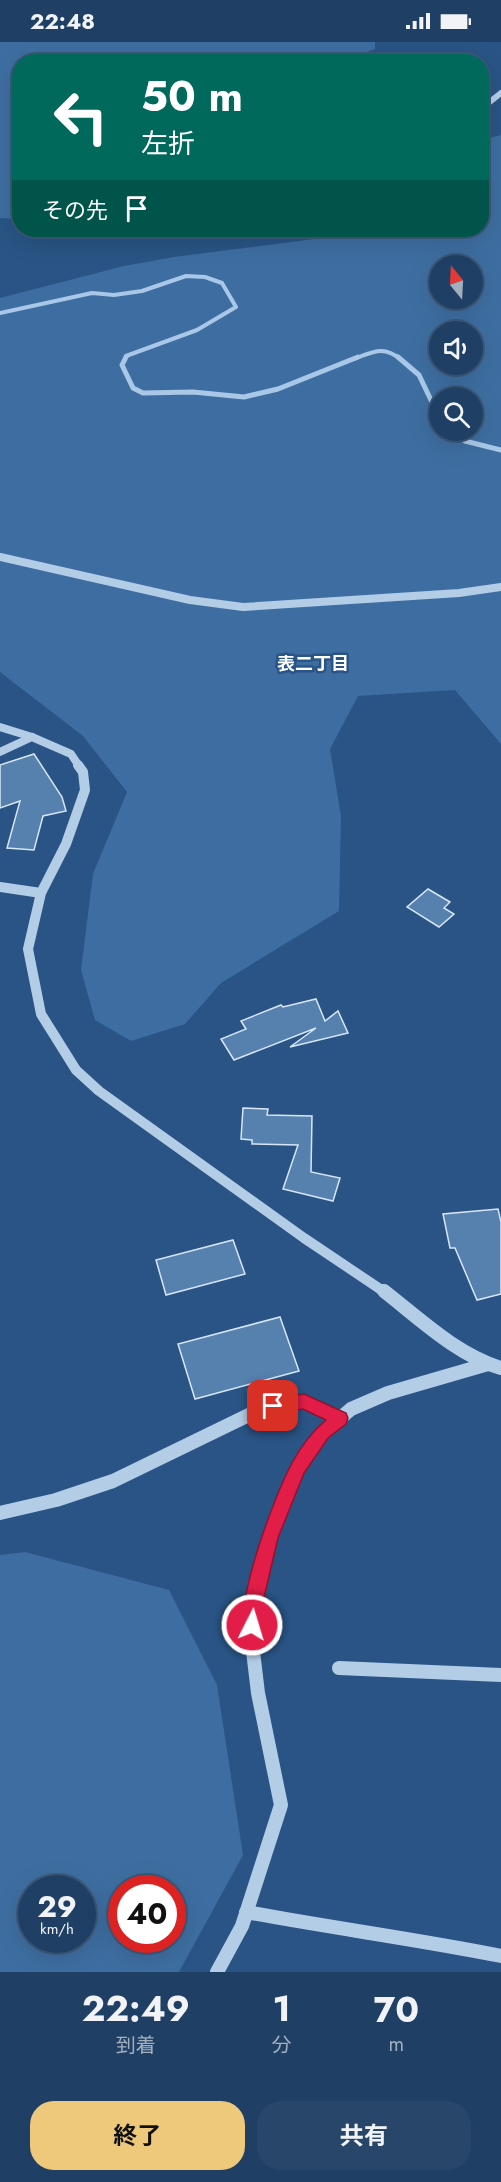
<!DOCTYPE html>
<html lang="ja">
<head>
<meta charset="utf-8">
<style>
  :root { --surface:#1f3f64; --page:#27466a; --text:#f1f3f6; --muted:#a1afbf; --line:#3c5878; --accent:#eec97b }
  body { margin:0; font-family:Jost,"Noto Sans JP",sans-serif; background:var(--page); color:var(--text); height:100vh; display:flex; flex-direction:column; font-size:22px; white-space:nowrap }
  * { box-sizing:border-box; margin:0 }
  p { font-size:20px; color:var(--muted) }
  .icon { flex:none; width:33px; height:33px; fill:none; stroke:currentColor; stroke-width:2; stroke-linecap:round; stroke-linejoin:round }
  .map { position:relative; height:1930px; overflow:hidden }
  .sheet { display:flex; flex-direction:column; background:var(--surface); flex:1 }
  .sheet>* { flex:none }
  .hud { position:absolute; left:12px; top:12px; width:477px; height:183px; border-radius:24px; box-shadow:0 6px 24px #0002,0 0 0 2px var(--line); background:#00695c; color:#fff; overflow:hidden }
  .needle { width:39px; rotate:342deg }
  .fabs { position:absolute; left:429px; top:213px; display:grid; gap:12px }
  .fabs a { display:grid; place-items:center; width:54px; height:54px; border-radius:50%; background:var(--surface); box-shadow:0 6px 24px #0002,0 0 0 2px var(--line); font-size:30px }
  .speed { position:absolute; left:18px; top:1833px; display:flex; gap:12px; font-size:30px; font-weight:700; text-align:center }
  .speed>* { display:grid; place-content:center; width:78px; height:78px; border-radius:50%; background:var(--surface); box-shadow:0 6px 24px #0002,0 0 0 2px var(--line); line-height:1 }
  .speed small { font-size:15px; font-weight:400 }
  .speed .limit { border:9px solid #d22; background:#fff; color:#111 }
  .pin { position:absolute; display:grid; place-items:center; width:51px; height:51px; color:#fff; margin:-26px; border-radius:12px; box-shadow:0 3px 9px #0006 }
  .me { position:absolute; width:66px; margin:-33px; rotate:5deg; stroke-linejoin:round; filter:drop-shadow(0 0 4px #0008) }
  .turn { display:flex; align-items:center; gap:21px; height:126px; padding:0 30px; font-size:27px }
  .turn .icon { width:78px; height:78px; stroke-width:2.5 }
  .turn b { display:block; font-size:42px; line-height:51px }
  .then { display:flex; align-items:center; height:57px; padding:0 30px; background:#0003; gap:12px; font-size:22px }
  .eta { display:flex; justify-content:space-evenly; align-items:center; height:102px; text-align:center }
  .eta b { font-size:36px; font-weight:700; line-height:42px }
  .cta { display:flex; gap:12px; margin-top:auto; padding:12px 30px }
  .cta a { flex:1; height:69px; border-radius:24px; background:var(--accent); color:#111; font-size:24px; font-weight:700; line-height:69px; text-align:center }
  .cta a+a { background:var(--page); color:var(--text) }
  .status { display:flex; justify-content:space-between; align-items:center; height:42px; padding:0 30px; background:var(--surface); direction:ltr }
  .status svg { height:16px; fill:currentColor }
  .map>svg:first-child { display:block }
  .green { fill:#3e6ea1; fill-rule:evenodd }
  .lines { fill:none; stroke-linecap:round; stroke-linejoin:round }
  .stream-far1 { stroke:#a9c8e7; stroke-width:4 }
  .stream { stroke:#a9c8e7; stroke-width:5 }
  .building { fill:#5680ae; stroke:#d7e6f6; stroke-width:1.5 }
  .minor-far3 { stroke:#b4cde7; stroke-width:6 }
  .minor-far2 { stroke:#b4cde7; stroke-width:8 }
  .minor-far1 { stroke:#b4cde7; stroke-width:10 }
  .minor { stroke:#b4cde7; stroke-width:14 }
  .route { fill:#e11d48; stroke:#92132f; stroke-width:1.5 }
  .labels { text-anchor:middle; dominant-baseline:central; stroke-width:5; stroke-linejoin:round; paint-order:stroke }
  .neighbourhood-label { font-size:18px; font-weight:bold; fill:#fff; stroke:#295485 }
</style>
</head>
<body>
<div class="status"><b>22:48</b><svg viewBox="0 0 49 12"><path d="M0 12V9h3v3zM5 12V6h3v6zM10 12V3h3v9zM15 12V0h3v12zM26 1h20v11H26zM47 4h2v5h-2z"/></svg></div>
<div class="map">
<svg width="501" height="1930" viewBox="0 0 501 1930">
  <rect width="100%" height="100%" fill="#295485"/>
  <path class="green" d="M0 0H375V7L342 20H20L19 177 0 176Z
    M501 93V702L455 648 358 654 330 707 341 774 339 869 221 941 185 982 131 999 95 978 81 928 93 832 127 750 83 694 0 630V256L124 224 174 215 322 196 364 188H482V98ZM440 224H472V256H440ZM440 290H472V322H440ZM440 356H472V388H440Z
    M25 1510 169 1548 217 1643 243 1813 179 1930H0V1513ZM32 1846H82V1898H32ZM122 1846H172V1898H122Z"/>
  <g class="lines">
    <path class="stream-far1" d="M0 271 92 251 114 253 142 249 186 234 205 235 222 241 236 265 197 288 126 314 125 317
      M354 317C372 310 384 303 400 317"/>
    <path class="stream" d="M126 315 122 323 133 346 143 351 193 350 244 355 278 347 358 315
      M398 315 419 333 440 377
      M449 388 465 399 501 408"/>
  </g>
  <path class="building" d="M34 712 62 755 66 769 43 774 34 808 7 806 20 759 0 766V723Z
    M428 847 450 860 444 866 454 872 439 885 407 865Z
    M316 957 325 979 338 969 348 991 290 1005 316 986 234 1018 221 997 246 987 241 979 281 963 283 965Z
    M243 1066 268 1067 267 1073 312 1074 311 1130 340 1136 333 1159 283 1147 298 1103 252 1102V1098L241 1097Z
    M498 1167 501 1180V1252L477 1258 455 1206H450L443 1172Z
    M233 1198 245 1232 166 1253 156 1218Z
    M280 1275 299 1329 195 1357 178 1302Z"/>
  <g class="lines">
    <path class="minor-far3" d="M482 66 501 51"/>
    <path class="minor-far2" d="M0 515 190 558 243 565 459 551 501 545
      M0 685 32 695 71 712 79 724
      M0 710 32 695"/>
    <path class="minor-far1" d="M78 723 83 730 85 748 66 802 41 851 28 907 41 972 76 1028 99 1049 304 1196 386 1251
      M0 845 41 851"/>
    <path class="minor" d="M384 1249C420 1277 457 1313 501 1326
      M0 1471 56 1458 113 1439 261 1367 285 1361 304 1360 340 1376
      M339 1626 501 1633
      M246 1870C331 1886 416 1897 501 1914
      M217 1930 242 1884 281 1763 258 1651 252 1601 253 1564 269 1496 298 1426 323 1391 351 1367 388 1351 488 1322"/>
  </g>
  <path class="route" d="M304 1352 346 1371 348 1376 346 1382 328 1396 304 1431 278 1496 262 1564 259 1589 252 1592 246 1589C234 1560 276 1450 292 1421 300 1406 313 1389 326 1378L303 1367 273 1372 267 1369 265 1364 267 1359Z"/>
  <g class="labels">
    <g class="neighbourhood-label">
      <text x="313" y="622">表二丁目</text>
    </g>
  </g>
</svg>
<div class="fabs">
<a><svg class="needle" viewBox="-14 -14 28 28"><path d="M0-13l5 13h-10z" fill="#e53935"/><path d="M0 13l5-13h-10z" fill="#a1afbf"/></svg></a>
<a><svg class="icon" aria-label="sound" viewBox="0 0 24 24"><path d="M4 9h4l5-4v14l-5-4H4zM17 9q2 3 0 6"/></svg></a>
<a><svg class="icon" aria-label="search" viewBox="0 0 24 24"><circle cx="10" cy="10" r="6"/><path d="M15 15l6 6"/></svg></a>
</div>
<div class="speed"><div>29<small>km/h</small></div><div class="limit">40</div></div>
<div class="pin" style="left:273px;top:1364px;background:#d93025"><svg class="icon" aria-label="arrive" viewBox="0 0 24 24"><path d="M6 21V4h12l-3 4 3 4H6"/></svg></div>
<svg class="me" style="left:252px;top:1583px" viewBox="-20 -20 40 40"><circle r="17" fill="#e11d48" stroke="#fff" stroke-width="3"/><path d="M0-11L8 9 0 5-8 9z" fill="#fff"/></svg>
<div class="hud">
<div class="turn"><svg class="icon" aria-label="left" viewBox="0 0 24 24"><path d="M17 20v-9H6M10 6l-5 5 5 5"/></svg><div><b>50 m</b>左折</div></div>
<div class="then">その先<svg class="icon" aria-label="arrive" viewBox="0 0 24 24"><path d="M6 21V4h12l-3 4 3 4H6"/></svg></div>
</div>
</div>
<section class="sheet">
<div class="eta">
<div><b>22:49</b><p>到着</p></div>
<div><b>1</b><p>分</p></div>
<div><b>70</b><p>m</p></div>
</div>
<div class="cta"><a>終了</a><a>共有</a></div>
</section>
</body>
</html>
